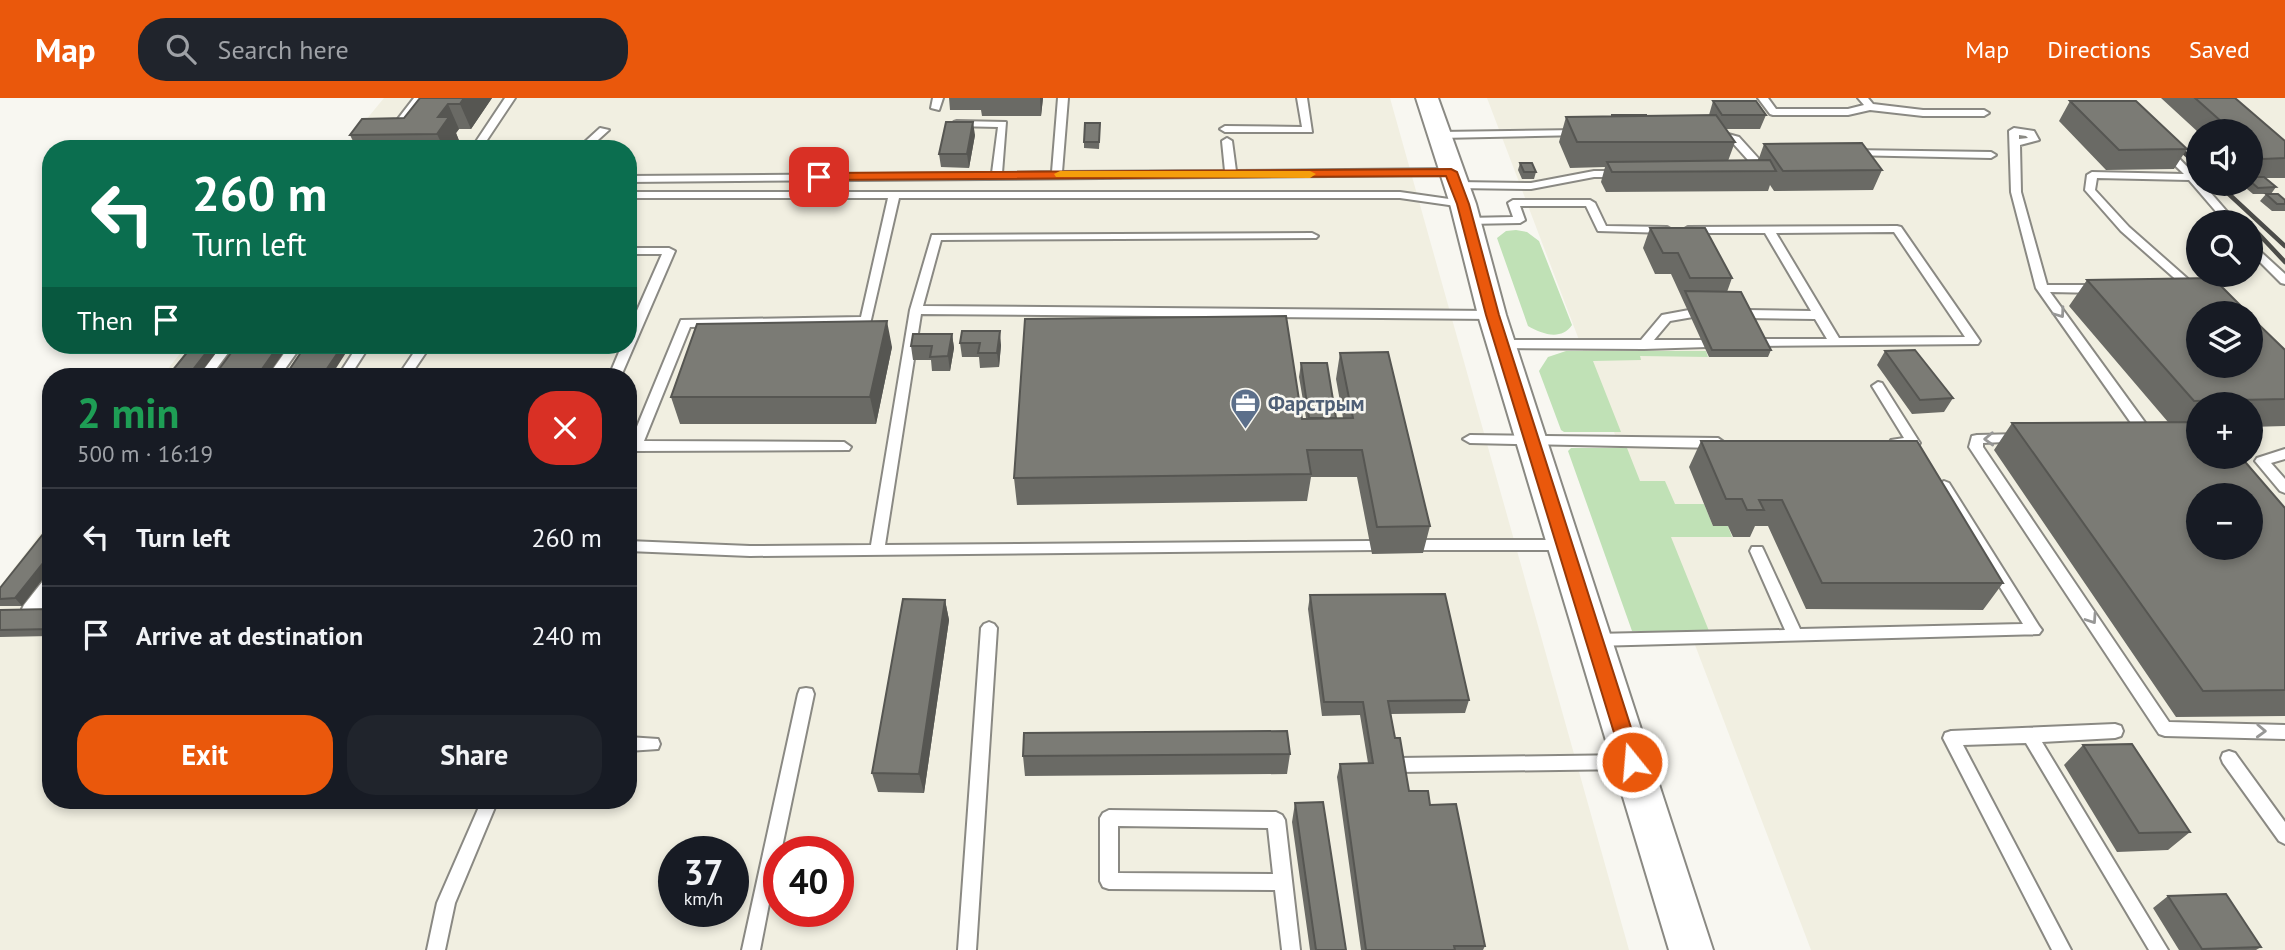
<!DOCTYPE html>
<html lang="en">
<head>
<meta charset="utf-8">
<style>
  :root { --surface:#171b24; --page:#20242c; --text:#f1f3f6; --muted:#9ea1a6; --line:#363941; --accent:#ea580c }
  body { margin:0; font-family:"PT Sans",sans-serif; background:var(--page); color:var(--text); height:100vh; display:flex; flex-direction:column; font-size:26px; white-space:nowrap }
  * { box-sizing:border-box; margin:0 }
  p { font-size:23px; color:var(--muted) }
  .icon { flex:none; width:38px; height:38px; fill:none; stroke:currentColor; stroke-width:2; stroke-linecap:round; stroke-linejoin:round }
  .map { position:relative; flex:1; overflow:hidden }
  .panel { position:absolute; left:42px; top:270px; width:595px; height:441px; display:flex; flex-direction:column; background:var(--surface); border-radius:28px; box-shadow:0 4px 10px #0003 }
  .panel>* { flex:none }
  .banner { position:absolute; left:42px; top:42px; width:595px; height:214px; border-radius:28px; box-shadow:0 4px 10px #0003; background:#0b6e4f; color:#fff; overflow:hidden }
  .fabs { position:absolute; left:2186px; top:21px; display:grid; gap:14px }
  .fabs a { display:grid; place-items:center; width:77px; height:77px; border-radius:50%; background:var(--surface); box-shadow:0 4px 10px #0003; font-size:35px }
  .speed { position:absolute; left:658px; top:738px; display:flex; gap:14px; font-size:35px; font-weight:700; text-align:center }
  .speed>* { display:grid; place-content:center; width:91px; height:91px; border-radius:50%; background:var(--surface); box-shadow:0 4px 10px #0003; line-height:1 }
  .speed small { font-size:18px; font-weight:400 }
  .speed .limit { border:10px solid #d22; background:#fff; color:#111 }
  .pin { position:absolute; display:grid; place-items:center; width:60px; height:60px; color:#fff; margin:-30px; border-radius:14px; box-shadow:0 4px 10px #0006 }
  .me { position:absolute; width:77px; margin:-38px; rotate:343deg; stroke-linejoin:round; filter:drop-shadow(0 0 5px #0008) }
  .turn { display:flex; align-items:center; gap:24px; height:147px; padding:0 35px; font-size:32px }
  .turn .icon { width:91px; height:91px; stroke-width:2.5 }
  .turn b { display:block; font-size:49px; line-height:60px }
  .then { display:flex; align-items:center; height:66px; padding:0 35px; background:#0003; gap:14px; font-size:26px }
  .round { display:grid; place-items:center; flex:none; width:74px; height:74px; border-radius:28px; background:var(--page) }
  .head { display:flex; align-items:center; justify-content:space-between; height:119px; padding:0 35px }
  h1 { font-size:42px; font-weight:800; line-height:52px; color:#1e9e55 }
  .cta { display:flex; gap:14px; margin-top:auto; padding:14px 35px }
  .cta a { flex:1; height:80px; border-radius:28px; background:var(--accent); color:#fff; font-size:28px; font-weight:800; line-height:80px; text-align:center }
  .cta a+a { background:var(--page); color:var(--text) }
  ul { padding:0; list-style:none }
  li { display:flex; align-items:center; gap:21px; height:98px; padding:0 35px; border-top:2px solid var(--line) }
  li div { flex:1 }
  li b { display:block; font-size:26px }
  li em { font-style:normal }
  header { display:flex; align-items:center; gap:42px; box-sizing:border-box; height:98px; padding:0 35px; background:var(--accent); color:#fff }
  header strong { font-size:33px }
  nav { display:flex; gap:38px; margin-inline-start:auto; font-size:24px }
  .search { width:490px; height:63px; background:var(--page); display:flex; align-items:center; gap:18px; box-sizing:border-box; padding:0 24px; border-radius:28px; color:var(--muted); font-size:26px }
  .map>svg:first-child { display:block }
  .built { fill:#f1efe1; fill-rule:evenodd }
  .green { fill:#c0e1b6 }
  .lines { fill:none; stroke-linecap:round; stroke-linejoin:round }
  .service-casing { stroke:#8a8983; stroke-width:4 }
  .tertiary-casing { stroke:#8a8983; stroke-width:4 }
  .service { fill:#fff; fill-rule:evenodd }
  .tertiary { fill:#fff; fill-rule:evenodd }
  .rail { stroke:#4c4c49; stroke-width:4.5 }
  .wall { fill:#6a6a65 }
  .shaded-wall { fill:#565652 }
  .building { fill:#7b7b75; stroke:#565652; stroke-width:2; fill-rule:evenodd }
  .oneway { stroke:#979796 }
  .route { fill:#ea580c; stroke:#983908; stroke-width:2 }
  .slow { fill:#f59e0b }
  .labels { text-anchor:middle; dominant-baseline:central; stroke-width:5; stroke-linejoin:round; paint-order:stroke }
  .service-label { font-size:21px; font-weight:bold; fill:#4e5e75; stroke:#f8f7f1; text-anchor:start }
</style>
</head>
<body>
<header>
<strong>Map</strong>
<div class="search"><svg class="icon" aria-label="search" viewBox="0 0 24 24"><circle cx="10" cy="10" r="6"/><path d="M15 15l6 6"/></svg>Search here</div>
<nav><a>Map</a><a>Directions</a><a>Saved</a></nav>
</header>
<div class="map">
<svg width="2285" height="852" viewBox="0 0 2285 852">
  <rect width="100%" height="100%" fill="#f8f7f1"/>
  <path class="built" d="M384 0H1390L1629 852H0V488L51 422V702H628V278H162L187 247H628V51H342ZM674 754H733V814H674ZM779 754H838V814H779Z
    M1487 0H2285V852H1811ZM2198 33H2250V86H2198ZM2198 124H2250V177H2198ZM2198 215H2250V268H2198ZM2198 306H2250V359H2198ZM2198 397H2250V450H2198Z"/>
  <path class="green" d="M1516 132 1527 134 1539 143 1572 227C1561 243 1542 236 1528 228L1497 140 1506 133Z
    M1566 253H1706L1708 259 1640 258 1641 262 1593 263 1621 334H1564L1561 332 1539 273 1548 259Z
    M1571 350H1627L1640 383H1665L1675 406H1704L1713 428H1728L1732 439H1671L1709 533H1632L1568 353Z"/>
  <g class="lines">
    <defs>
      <path id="service" d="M414 0H424L396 37H388L387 35Z
        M505 0H515L481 51H471Z
        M933 0H943L939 12 931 10Z
        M1058 0H1068L1062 74 1225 73 1222 43 1227 40 1232 43 1236 73 1451 71 1456 74 1451 77 628 84V78L992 75 998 29 954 28V24L957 23 1006 24 1002 75 1052 74Z
        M1297 0H1307L1312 34H1225L1220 31 1225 28 1302 29Z
        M1758 0H1768L1776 11H1848L1864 7 1858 0H1868L1873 6 1923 12H1984L1989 15 1984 18H1923L1870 12 1848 17H1773L1770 16Z
        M600 30 609 32 588 51H577Z
        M2014 30 2034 33 2039 42 2020 47 2021 94 2047 187H2099L2105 191 2099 195 2050 194 2149 330 2151 333 2144 339H2134L2132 336 2136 332 2036 190 2011 94 2009 33ZM2019 37 2026 38 2028 40 2019 41Z
        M1578 32 1583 35 1582 37 1440 40 1435 37 1440 34Z
        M1717 33 1739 39 1758 60V64L1743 77H1735V73L1748 62 1731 43 1713 38V34Z
        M2164 48 2168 49 2198 80V86H2203L2236 124H2225L2189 82 2097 80 2095 92 2129 129 2197 189V193H2189L2121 133 2085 92 2087 77 2092 74 2184 76 2160 53V49Z
        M1850 52 1991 54 1996 57 1991 60 1846 57V53Z
        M1594 73H1622L1627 76 1622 79H1594L1531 91 1456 90 1451 87 1456 84 1531 85Z
        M628 94H1400L1463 103 1468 106 1463 109 1400 100H899L870 226 690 229 644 343 844 344 851 349 849 352 636 353 629 348 681 222 861 219 888 100H628Z
        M1513 102H1590L1595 105 1606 128 1667 129 1672 132 1667 135 1598 133 1586 108H1520L1525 122 1520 125 1467 126 1462 123 1467 120 1513 119 1508 105Z
        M1897 128 1901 129 1978 240 1980 243 1978 246 1757 248 1755 245 1761 241H1827L1815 221 1746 220 1740 216 1746 212 1811 213 1765 135H1688L1683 132 1688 129ZM1894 134 1965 239 1839 240 1776 135Z
        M1312 135 1318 138 1316 140 941 142 923 208 1492 213 1498 217 1492 221 921 216 885 447 1370 443 1375 444 1377 448 1375 452 750 458 628 453V443L750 448 871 447 910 212 932 137Z
        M2250 144 2285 176V186L2281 185 2250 154Z
        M628 150H669L675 153 621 278H609L622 247H628V233L662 156H628Z
        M1689 212 1693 213V219L1670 223 1654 242H1703L1709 246 1707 249 1644 251 1502 250 1496 246 1502 242H1641L1662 217Z
        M222 247H234L211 278H199Z
        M290 247H302L280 278H268Z
        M358 247H370L350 278H338Z
        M419 247H431L410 278H398Z
        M1878 284 1882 285 1918 342 1920 345 1918 348H1891L1889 345 1891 342 1904 340 1872 288Z
        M2021 336 2026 337 2028 340 2026 343 1983 345V349L2169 624 2285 627V641L2165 638 2159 636 1969 349 1972 338 1977 337Z
        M1470 337 1718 340 1725 345 1718 350 1470 345 1463 341Z
        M2285 351V361L2271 365 2285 381V395L2280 393 2255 363 2257 360Z
        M1944 383 1949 385 2039 528 2042 532 2039 536 1594 548 1589 546 1586 542 1589 538 1594 536 1785 532 1750 453 1752 449H1762L1764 453 1800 531 2023 526 1937 388Z
        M1421 442H1564L1569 443 1571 447 1569 451 1564 452H1421L1416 451 1414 447 1416 443Z
        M51 478V494L42 505H51V517L24 515 22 511 24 507 46 479Z
        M989 524 994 526 997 530 976 852H958L981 530 984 526Z
        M806 590 812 591 814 596 781 754H779L760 852H742L798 596 800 591Z
        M2115 626 2121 628 2123 633 2121 638 2115 640 2042 644 2168 852H2149L2026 645 1963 647 2071 852H2052L1943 640 1945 635 1951 633Z
        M628 639 658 641 660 646 658 651 628 653Z
        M2229 653 2235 655 2285 724V746L2279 743 2223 665 2221 660 2223 655Z
        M1631 657 1637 659 1639 664 1637 669 1631 671 1398 674 1392 672 1390 667 1392 662 1398 660Z
        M482 702H498L455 805 445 852H427L437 805Z
        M1109 712 1276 714 1282 717 1285 722 1300 852H1282L1275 792 1109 791 1103 789 1100 783V720L1103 715ZM1118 728 1268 730 1273 776 1118 775Z"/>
      <path id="tertiary" d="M1416 0H1438L1476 106 1506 217 1713 852H1669L1478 217 1450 106Z"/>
    </defs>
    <use href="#service" class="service-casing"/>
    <use href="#tertiary" class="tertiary-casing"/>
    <use href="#service" class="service"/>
    <use href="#tertiary" class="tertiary"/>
    <path class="rail" d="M2171 43 2198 67
      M2218 86 2285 148
      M2255 132 2285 164"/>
  </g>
  <path class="wall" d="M420 0H492L471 31H459L456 35 460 45 456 51H357L350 37 404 20Z
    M949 0H1043L1041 18H982L981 12H950Z
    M2161 0H2235L2285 43V80H2266L2276 89 2271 96 2285 102V113H2272L2260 103 2266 96H2253L2241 86H2250V33H2198V34Z
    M1713 3 1766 17 1760 31H1726L1735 44 1728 63H1758L1764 46 1882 72 1873 92 1774 93 1770 87 1768 93 1606 94 1601 84 1605 69 1570 70 1559 44 1566 19 1709 17Z
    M2070 3 2187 51 2174 71 2106 72 2059 23Z
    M1100 32 1099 51 1084 50V44Z
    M975 37 969 70 941 69 939 56Z
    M1520 65 1536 74 1534 81H1522L1518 72Z
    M1650 130 1732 180 1727 194 1771 252 1768 259H1709L1671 176H1655L1643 150Z
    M2087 182 2285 252V328L2250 329V306H2198V359L2285 410V618L2176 619 1994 352 2012 325 2168 324 2069 208Z
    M962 233 1001 247 999 269 980 270 979 259H962L960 245Z
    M952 236 954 250 950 273H932L931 262H913L911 248Z
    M892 249 876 326H680L671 299Z
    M1885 253 1953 300 1944 314 1912 316 1877 267Z
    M1340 255 1430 428 1423 455 1372 456 1357 379H1311L1307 403 1017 407 1014 380 1306 320 1299 279 1301 265 1336 320H1343L1336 281Z
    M1701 343 2003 485 1983 512 1806 511 1768 428H1755L1750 439H1733L1728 428H1713L1689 369Z
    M51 426V470L22 508H0V490Z
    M1310 497 1469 602 1465 615 1391 616 1395 640 1409 693 1430 707 1485 848 1483 852H1361L1337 679 1340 666 1368 665 1360 617 1322 618 1308 511Z
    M945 502 949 522 924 695 878 694 872 675Z
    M51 511V538L0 539V512Z
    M2083 647 2190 734 2168 752 2117 754 2064 667Z
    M1290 656 1287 676 1025 678 1023 658Z
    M1295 705 1346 852H1310L1292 724Z
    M2168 798 2261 849 2256 852H2179L2153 810Z"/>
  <path class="shaded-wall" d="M464 0H492L471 31 460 6Z
    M1040 0H1043L1041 18Z
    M448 6 459 31 456 35 460 45 456 51H444L437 36 438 19Z
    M973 24 975 37 969 70 967 56Z
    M887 223 892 249 876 326 870 299Z
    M1000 233 1001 247 999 269 997 255Z
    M952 236 954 250 950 273 948 258Z
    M212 247H222L198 278H188Z
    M279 247H289L267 278H257Z
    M343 247H351L331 278H322Z
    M51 455V470L22 508 15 500Z
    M945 502 949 522 924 695 919 676Z"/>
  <path class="building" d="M420 0H464L460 6H448L438 19H449L437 36 350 37 362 21 404 20Z
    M2195 0H2235L2285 43V60L2263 61 2250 50V33H2232Z
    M1713 3H1756L1766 17H1722Z
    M2070 3H2136L2187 51 2119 52Z
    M1612 17H1646V18H1612Z
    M1716 17 1735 44H1577L1566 19Z
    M946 24H973L967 56H939Z
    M1085 25H1100L1099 44H1084Z
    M1862 45 1882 72 1783 73 1764 46Z
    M1770 62 1776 73 1612 74 1607 64Z
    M1520 65H1532L1536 74H1524Z
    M2250 79H2264L2276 89 2258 90 2250 83Z
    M2266 96H2278L2285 102V106H2277Z
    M1650 130H1705L1732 180H1690L1678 155H1663Z
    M2213 180 2248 215H2198V268H2250V218L2285 252V301L2194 303 2087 182Z
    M1685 193 1741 194 1771 252H1712Z
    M1286 218 1302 321 1353 320 1340 255 1388 254 1430 428 1377 429 1362 352H1307L1311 376 1014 380 1025 221Z
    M887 223 870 299H671L697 226Z
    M962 233H1000L997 255H978L980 245H960Z
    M913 236H952L948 258 930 259 932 248H911Z
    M193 247H212L188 278H168Z
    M237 247H279L257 278H214Z
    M306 247H343L322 278H285Z
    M1915 252 1953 300 1920 302 1885 253Z
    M1301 265H1327L1336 320H1309Z
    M2198 324V359H2241L2285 410V592L2203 593 2012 325ZM2198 397H2250V450H2198Z
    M1701 343H1917L2003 485H1822L1782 402H1759L1764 412H1747L1742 401H1726Z
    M51 426V455L15 500 0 501V490Z
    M1445 496 1469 602 1388 603 1395 640H1400L1409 693H1428L1430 707 1456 706 1485 848H1454L1455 852H1366L1340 666 1373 665 1363 604H1324L1310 497Z
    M903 501 945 502 919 676 872 675Z
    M51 511V531L0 532V512Z
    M1287 633 1290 656 1023 658 1024 635Z
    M2132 646 2190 734 2139 735 2083 647Z
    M1323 704 1346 852H1316L1295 705Z
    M2226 796 2261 849 2202 851 2168 798Z"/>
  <defs><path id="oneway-chevron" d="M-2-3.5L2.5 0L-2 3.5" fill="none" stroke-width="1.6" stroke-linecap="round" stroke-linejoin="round" transform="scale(1.75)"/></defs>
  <g class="oneway">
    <use href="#oneway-chevron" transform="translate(2060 215) rotate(54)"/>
    <use href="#oneway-chevron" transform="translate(1989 341) rotate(178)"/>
    <use href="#oneway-chevron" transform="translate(2092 521) rotate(56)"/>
    <use href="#oneway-chevron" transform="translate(2261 633) rotate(2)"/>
  </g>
  <path class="route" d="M1451 71 1457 74 1469 106 1499 217 1642 664 1639 670 1632 672 1626 670 1623 664 1486 217 1457 106 1446 78 819 82 813 79 819 75Z"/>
  <path class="slow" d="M1060 73H1310L1316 76 1310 80 1056 79 1054 76Z"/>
  <defs>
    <symbol id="office-pin" viewBox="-11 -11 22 30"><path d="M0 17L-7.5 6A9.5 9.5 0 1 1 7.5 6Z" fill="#5c6f8a" stroke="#f8f7f1"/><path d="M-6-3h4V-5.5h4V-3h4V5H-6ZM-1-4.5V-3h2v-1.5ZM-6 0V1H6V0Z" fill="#fff"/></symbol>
  </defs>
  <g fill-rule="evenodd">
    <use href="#office-pin" x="1228" y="288" width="35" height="47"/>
  </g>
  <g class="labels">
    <g class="service-label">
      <text x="1268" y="305">Фарстрым</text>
    </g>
  </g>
</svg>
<div class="fabs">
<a><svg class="icon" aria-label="sound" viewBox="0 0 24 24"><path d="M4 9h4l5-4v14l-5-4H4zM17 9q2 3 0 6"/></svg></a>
<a><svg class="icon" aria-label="search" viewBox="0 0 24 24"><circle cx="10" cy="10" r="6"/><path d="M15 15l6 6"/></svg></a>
<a><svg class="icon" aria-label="layers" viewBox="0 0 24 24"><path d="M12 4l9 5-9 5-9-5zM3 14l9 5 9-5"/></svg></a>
<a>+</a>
<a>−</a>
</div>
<div class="speed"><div>37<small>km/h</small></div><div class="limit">40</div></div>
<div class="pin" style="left:819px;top:79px;background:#d93025"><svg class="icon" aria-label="arrive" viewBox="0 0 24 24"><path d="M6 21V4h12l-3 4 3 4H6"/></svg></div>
<svg class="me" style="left:1632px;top:664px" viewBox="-20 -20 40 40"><circle r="17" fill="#ea580c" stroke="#fff" stroke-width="3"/><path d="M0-11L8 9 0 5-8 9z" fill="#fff"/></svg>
<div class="banner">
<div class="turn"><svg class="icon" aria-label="left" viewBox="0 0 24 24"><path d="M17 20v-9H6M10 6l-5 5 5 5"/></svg><div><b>260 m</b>Turn left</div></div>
<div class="then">Then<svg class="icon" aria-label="arrive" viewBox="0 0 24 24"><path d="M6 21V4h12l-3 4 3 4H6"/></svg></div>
</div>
<section class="panel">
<div class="head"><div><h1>2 min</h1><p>500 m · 16:19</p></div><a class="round" style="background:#d93025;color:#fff"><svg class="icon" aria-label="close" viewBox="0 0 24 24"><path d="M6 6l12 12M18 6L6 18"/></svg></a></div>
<ul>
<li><svg class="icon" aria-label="left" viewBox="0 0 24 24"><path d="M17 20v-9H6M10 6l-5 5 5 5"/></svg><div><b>Turn left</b></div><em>260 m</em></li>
<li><svg class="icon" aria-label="arrive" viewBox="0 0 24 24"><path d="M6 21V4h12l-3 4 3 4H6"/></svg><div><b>Arrive at destination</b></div><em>240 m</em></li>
</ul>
<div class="cta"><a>Exit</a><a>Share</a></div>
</section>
</div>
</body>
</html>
